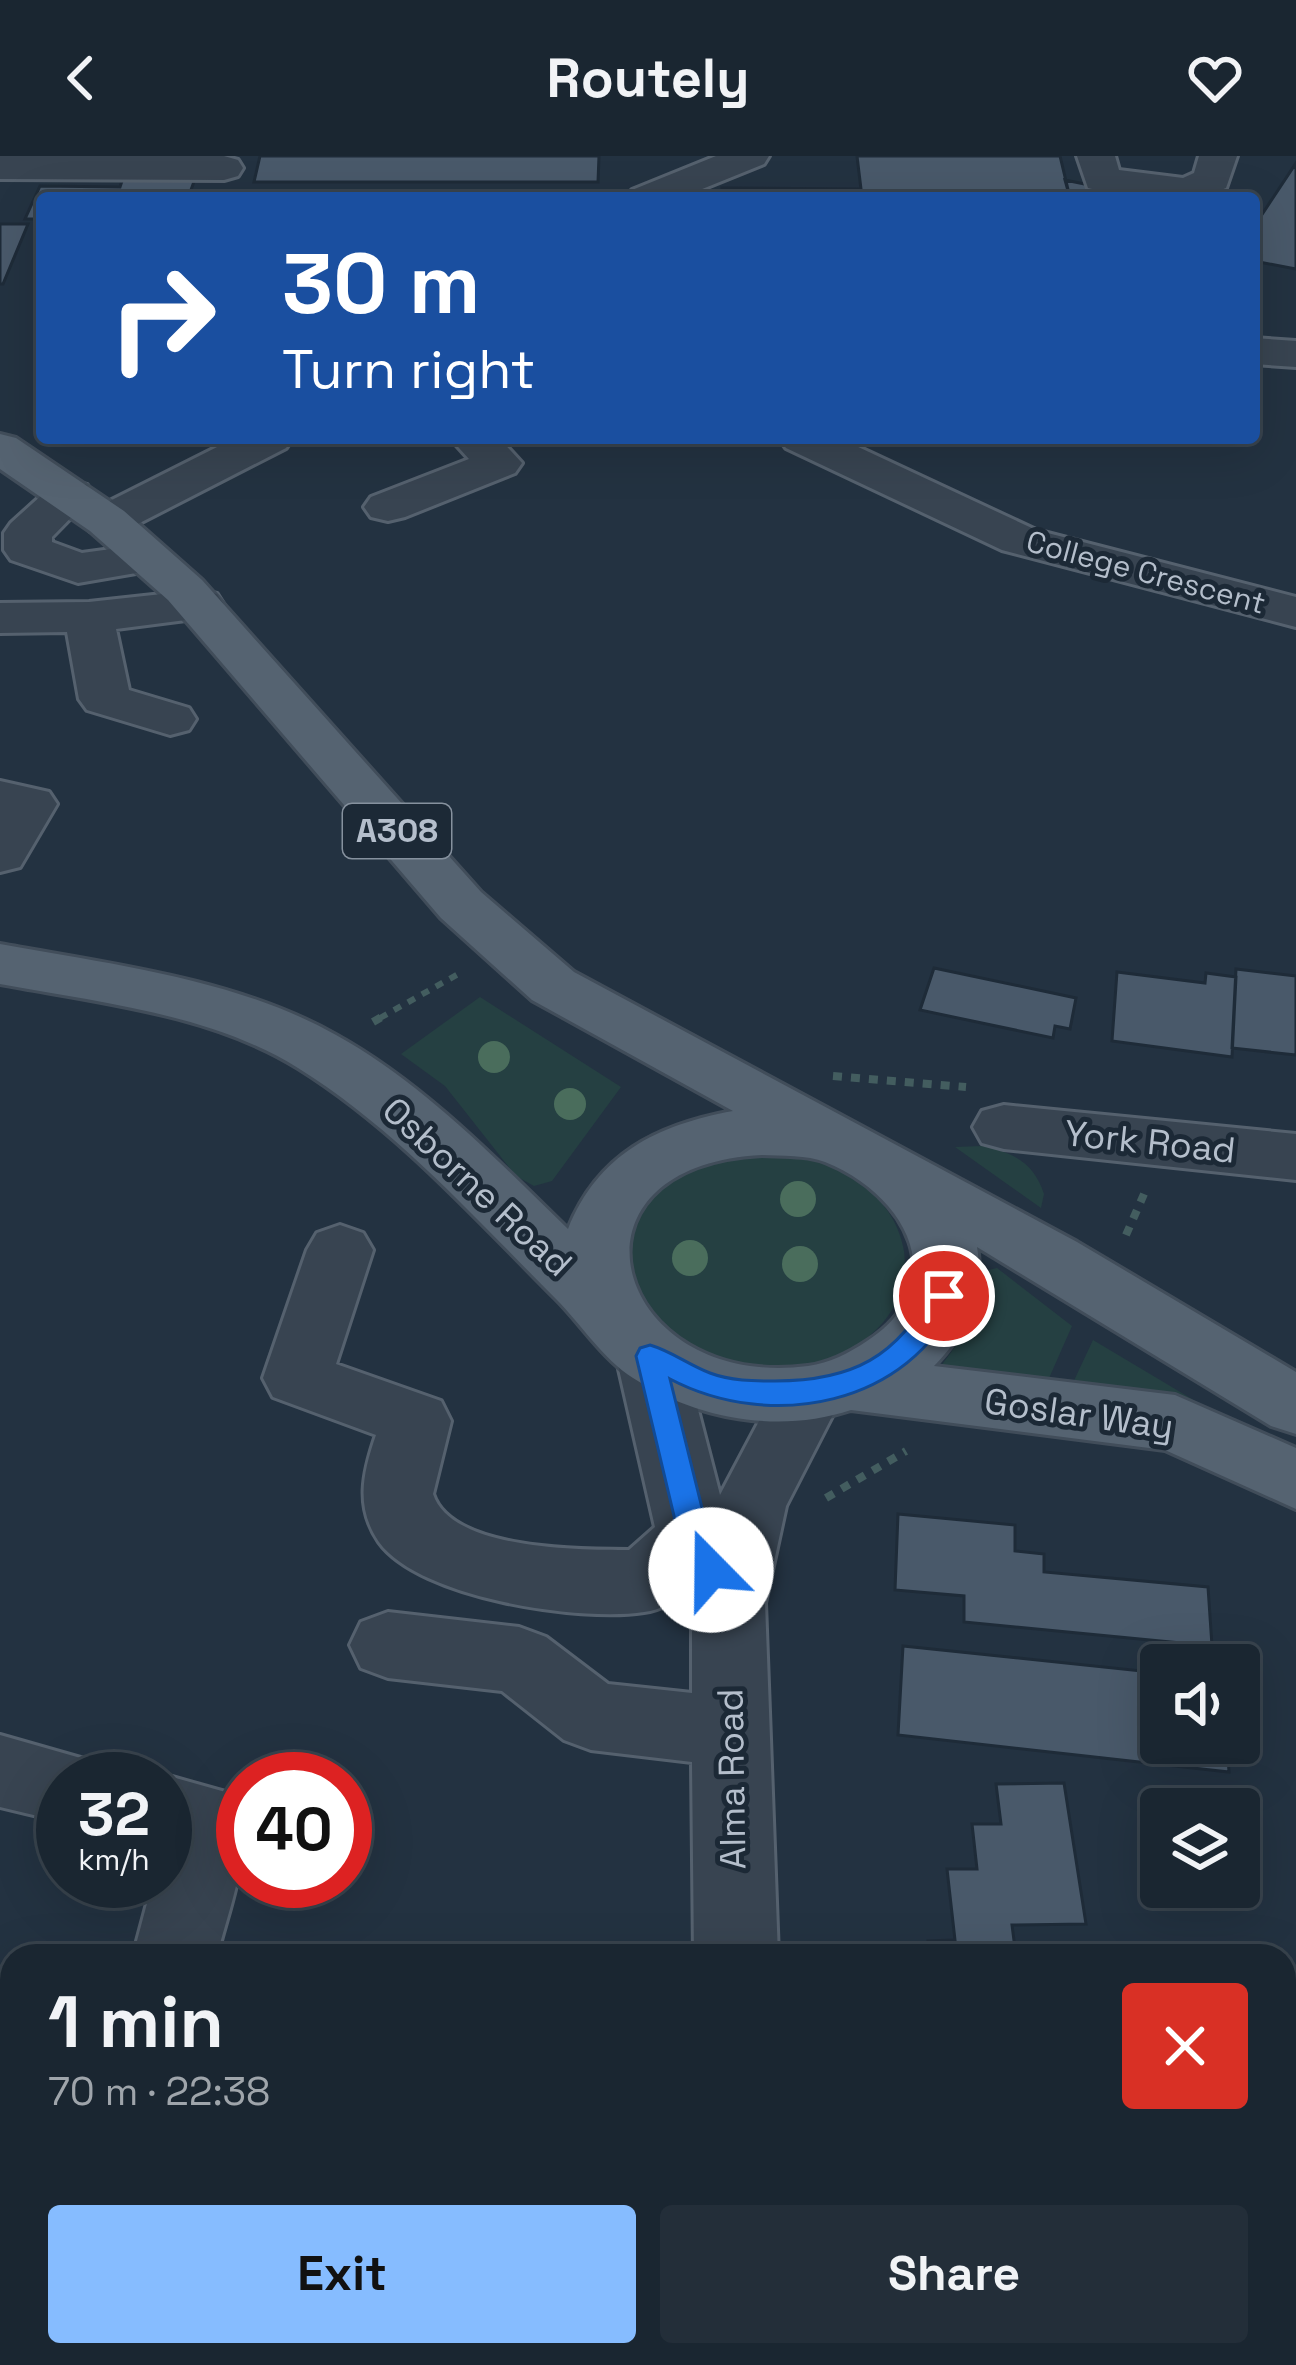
<!DOCTYPE html>
<html lang="en">
<head>
<meta charset="utf-8">
<style>
  :root { --surface:#1a2631; --page:#232e39; --text:#f1f3f6; --muted:#9fa5ab; --line:#38434d; --accent:#86bcff }
  body { margin:0; font-family:"Space Grotesk",sans-serif; background:var(--page); color:var(--text); height:100vh; display:flex; flex-direction:column; font-size:45px; white-space:nowrap }
  * { box-sizing:border-box; margin:0 }
  p { font-size:39px; color:var(--muted) }
  .icon { flex:none; width:66px; height:66px; fill:none; stroke:currentColor; stroke-width:2; stroke-linecap:round; stroke-linejoin:round }
  .map { position:relative; flex:1; overflow:hidden }
  .sheet { position:absolute; left:0px; top:1788px; width:1296px; height:423px; display:flex; flex-direction:column; background:var(--surface); border-radius:36px 36px 0 0; box-shadow:0 12px 48px #0002,0 0 0 3px var(--line) }
  .sheet>* { flex:none }
  .top-card { position:absolute; left:36px; top:36px; width:1224px; height:252px; border-radius:12px; box-shadow:0 12px 48px #0002,0 0 0 3px var(--line); background:#1a4fa0; color:#fff; overflow:hidden }
  .fabs { position:absolute; left:1140px; top:1488px; display:grid; gap:24px }
  .fabs a { display:grid; place-items:center; width:120px; height:120px; border-radius:12px; background:var(--surface); box-shadow:0 12px 48px #0002,0 0 0 3px var(--line); font-size:60px }
  .speed { position:absolute; left:36px; top:1596px; display:flex; gap:24px; font-size:60px; font-weight:700; text-align:center }
  .speed>* { display:grid; place-content:center; width:156px; height:156px; border-radius:50%; background:var(--surface); box-shadow:0 12px 48px #0002,0 0 0 3px var(--line); line-height:1 }
  .speed small { font-size:30px; font-weight:400 }
  .speed .limit { border:18px solid #d22; background:#fff; color:#111 }
  .pin { position:absolute; display:grid; place-items:center; width:102px; height:102px; color:#fff; margin:-51px; border:6px solid #fff; border-radius:50%; box-shadow:0 3px 12px #0007 }
  .me { position:absolute; width:132px; margin:-66px; rotate:338deg; stroke-linejoin:round; filter:drop-shadow(0 0 9px #0008) }
  .turn { display:flex; align-items:center; gap:42px; height:252px; padding:0 48px; font-size:54px }
  .turn .icon { width:156px; height:156px; stroke-width:2.5 }
  .turn b { display:block; font-size:84px; line-height:102px }
  .round { display:grid; place-items:center; flex:none; width:126px; height:126px; border-radius:12px; background:var(--page) }
  .summary { display:flex; align-items:center; justify-content:space-between; height:204px; padding:0 48px }
  h1 { font-size:72px; font-weight:800; line-height:90px }
  .primary-button { display:flex; gap:24px; margin-top:auto; padding:24px 48px }
  .primary-button a { flex:1; height:138px; border-radius:12px; background:var(--accent); color:#111; font-size:48px; font-weight:800; line-height:138px; text-align:center }
  .primary-button a+a { background:var(--page); color:var(--text) }
  header { display:flex; justify-content:space-between; align-items:center; height:156px; padding:0 48px; background:var(--surface); font-size:54px; font-weight:800 }
  .map>svg:first-child { display:block }
  .green { fill:#254042 }
  .building { fill:#49596a; stroke:#1e2b38; stroke-width:3 }
  .lines { fill:none; stroke-linecap:round; stroke-linejoin:round }
  .minor-casing { stroke:#55616e; stroke-width:6 }
  .major-casing { stroke:#414d5a; stroke-width:6 }
  .path-far1 { stroke:#435d5f; stroke-width:6; stroke-dasharray:8 8; stroke-linecap:butt }
  .path { stroke:#435d5f; stroke-width:8; stroke-dasharray:9 9; stroke-linecap:butt }
  .minor { fill:#384451; fill-rule:evenodd }
  .major { fill:#556371; fill-rule:evenodd }
  .tree { fill:#4a6d5c }
  .route { fill:#1a73e8; stroke:#114b97; stroke-width:3 }
  .labels { text-anchor:middle; dominant-baseline:central; stroke-width:10; stroke-linejoin:round; paint-order:stroke }
  .far-street-label { font-size:30px; fill:#b4becb; stroke:#1c2936 }
  .shield { fill:#1c2936; stroke:#86919e; stroke-width:3 }
  .shield-label { font-size:33px; font-weight:bold; fill:#b4becb }
  .street-label { font-size:36px; fill:#b4becb; stroke:#1c2936 }
</style>
</head>
<body>
<header><svg class="icon" aria-label="back" viewBox="0 0 24 24"><path d="M15 5l-7 7 7 7"/></svg>Routely<svg class="icon" aria-label="heart" viewBox="0 0 24 24"><path d="M12 20l-8-8c-3-5 5-10 8-4 3-6 11-1 8 4z"/></svg></header>
<div class="map">
<svg width="1296" height="2209" viewBox="0 0 1296 2209">
  <rect width="100%" height="100%" fill="#233241"/>
  <path class="green" d="M480 841 621 931 552 1025 534 1030 516 1020 445 930 401 898Z
    M982 990C1013 996 1034 1007 1044 1038L1041 1052 955 991Z
    M711 996C740 997 775 993 803 999 828 1005 849 1018 868 1034 887 1049 900 1071 904 1095 916 1189 794 1234 717 1212 690 1204 661 1182 636 1169L615 1065Z
    M997 1112 1072 1170 1046 1229 1008 1219 956 1223 941 1210 965 1177 980 1116Z
    M1093 1184 1296 1305 1071 1231Z"/>
  <path class="building" d="M260 0H599L598 26H254Z
    M857 0H1060L1070 42H723L722 32 861 33Z
    M1296 7V113L1254 105V63H1259Z
    M123 22 195 23 188 42H42V63H25L40 30 120 31Z
    M1065 24 1153 42H1070Z
    M0 68H28L3 128H0Z
    M934 812 1076 842 1070 873 1055 870 1053 882 920 854Z
    M1236 813 1296 820V899L1232 892Z
    M1117 816 1205 827 1206 817 1236 821 1232 901 1112 885Z
    M898 1358 1015 1369V1395L1044 1398V1416L1208 1431 1212 1490 964 1466V1440L895 1434Z
    M903 1490 1161 1517V1587H1227L1229 1616 898 1579Z
    M1064 1627 1086 1768 1012 1769 1016 1800H930L928 1785 955 1784 947 1713H977L972 1668H1001L996 1628Z
    M1284 1873H1296V2187H1284Z"/>
  <g class="lines">
    <defs>
      <path id="minor" d="M0 0H224L238 4 243 12 238 20 224 24 0 23Z
        M716 0H769L764 8 680 42H626L632 34Z
        M1077 0H1115L1119 14 1183 22 1194 17 1199 0H1237L1226 32C1184 49 1132 43 1088 32Z
        M1254 182 1296 185V211L1254 208Z
        M235 282H293L286 292 124 375 107 379 90 375 83 365 90 355Z
        M450 282H499L522 307 515 317 405 361 388 365 371 361 364 351 371 341 469 303Z
        M779 282H839L1036 374 1296 441V471L1002 394 786 292Z
        M70 325 87 329 93 339 52 381V386L82 397 148 388 165 392 172 402 165 412 78 427 11 404 4 394V377L11 367 53 329Z
        M199 434 217 438 224 449 217 460 116 473 129 534 189 552 196 563 189 574 170 579 87 554 79 543 67 476 0 477V447L89 446Z
        M0 625 49 636 57 648 20 711 0 716Z
        M1004 949 1296 978V1024L1004 993 982 987 973 971 982 955Z
        M340 1069 363 1077 373 1094 336 1208 441 1245 451 1265 433 1338C451 1394 580 1394 629 1394L655 1371 616 1200 626 1181 650 1173 674 1181 684 1200 720 1339 784 1218 809 1210 834 1218 844 1237 786 1350 765 1447 778 1800H694L692 1606 591 1594 564 1584 502 1535 388 1522 361 1512 350 1489 361 1466 388 1456 519 1471 546 1481 608 1528 692 1537V1441L685 1435C673 1446 661 1454 644 1456 580 1466 419 1442 379 1386 355 1351 363 1317 376 1279L273 1241 263 1222 307 1094 317 1077Z
        M0 1579 91 1605 99 1623H63V1666L0 1651Z
        M165 1619 236 1639C257 1685 228 1753 217 1800H133L153 1725H165V1623H153Z
        M213 2199H307V2209H213Z
        M697 2199H791V2209H697Z"/>
      <path id="major" d="M0 278 16 282 124 355 202 424 481 736 574 816 1077 1086 1296 1216V1278L1271 1270 977 1091C985 1137 966 1178 934 1210L1175 1239 1296 1292V1353L1165 1294 851 1254C779 1278 696 1263 633 1222 603 1203 581 1168 556 1143 475 1062 396 973 298 912 212 858 97 846 0 828V788C110 808 237 823 336 879 423 927 497 1004 568 1073 598 998 657 969 733 955L532 844 441 762 168 444 90 375 0 313ZM762 999C782 1000 807 999 825 1006 906 1038 955 1128 867 1185 849 1197 830 1207 808 1210 614 1235 549 1010 762 999Z"/>
    </defs>
    <use href="#minor" class="minor-casing"/>
    <use href="#major" class="major-casing"/>
    <path class="path-far1" d="M380 862 460 817"/>
    <path class="path" d="M373 866 385 859
      M833 920 966 931
      M1126 1079 1144 1038
      M826 1342 906 1295"/>
    <use href="#minor" class="minor"/>
    <use href="#major" class="major"/>
  </g>
  <g class="tree">
    <circle cx="494" cy="901" r="16"/>
    <circle cx="570" cy="948" r="16"/>
    <circle cx="798" cy="1043" r="18"/>
    <circle cx="690" cy="1102" r="18"/>
    <circle cx="800" cy="1108" r="18"/>
  </g>
  <path class="route" d="M944 1129 958 1140C910 1250 771 1276 670 1223L709 1380 727 1414 722 1423 711 1427 701 1423 679 1381 636 1200 640 1192 650 1189C671 1195 689 1209 710 1217 731 1225 753 1225 775 1225 852 1225 898 1201 934 1132Z"/>
  <g class="labels">
    <g class="far-street-label">
      <text transform="translate(1146 416) rotate(15)">College Crescent</text>
    </g>
    <rect class="shield" x="343" y="648" width="108" height="54" rx="9"/>
    <g class="shield-label">
      <text x="397" y="675">A308</text>
    </g>
    <g class="street-label">
      <text transform="translate(1150 986) rotate(6)">York Road</text>
      <text transform="translate(477 1031) rotate(43)">Osborne Road</text>
      <text transform="translate(1079 1258) rotate(8)">Goslar Way</text>
      <text transform="translate(732 1623) rotate(-91)">Alma Road</text>
    </g>
  </g>
</svg>
<div class="fabs">
<a><svg class="icon" aria-label="sound" viewBox="0 0 24 24"><path d="M4 9h4l5-4v14l-5-4H4zM17 9q2 3 0 6"/></svg></a>
<a><svg class="icon" aria-label="layers" viewBox="0 0 24 24"><path d="M12 4l9 5-9 5-9-5zM3 14l9 5 9-5"/></svg></a>
</div>
<div class="speed"><div>32<small>km/h</small></div><div class="limit">40</div></div>
<div class="pin" style="left:944px;top:1140px;background:#d93025"><svg class="icon" aria-label="arrive" viewBox="0 0 24 24"><path d="M6 21V4h12l-3 4 3 4H6"/></svg></div>
<svg class="me" style="left:711px;top:1414px" viewBox="-20 -20 40 40"><circle r="19" fill="#fff"/><path d="M0-13L10 11 0 6-10 11z" fill="#1a73e8"/></svg>
<div class="top-card">
<div class="turn"><svg class="icon" aria-label="right" viewBox="0 0 24 24"><path d="M7 20v-9h11M14 6l5 5-5 5"/></svg><div><b>30 m</b>Turn right</div></div>
</div>
<section class="sheet">
<div class="summary"><div><h1>1 min</h1><p>70 m · 22:38</p></div><a class="round" style="background:#d93025;color:#fff"><svg class="icon" aria-label="close" viewBox="0 0 24 24"><path d="M6 6l12 12M18 6L6 18"/></svg></a></div>
<div class="primary-button"><a>Exit</a><a>Share</a></div>
</section>
</div>
</body>
</html>
